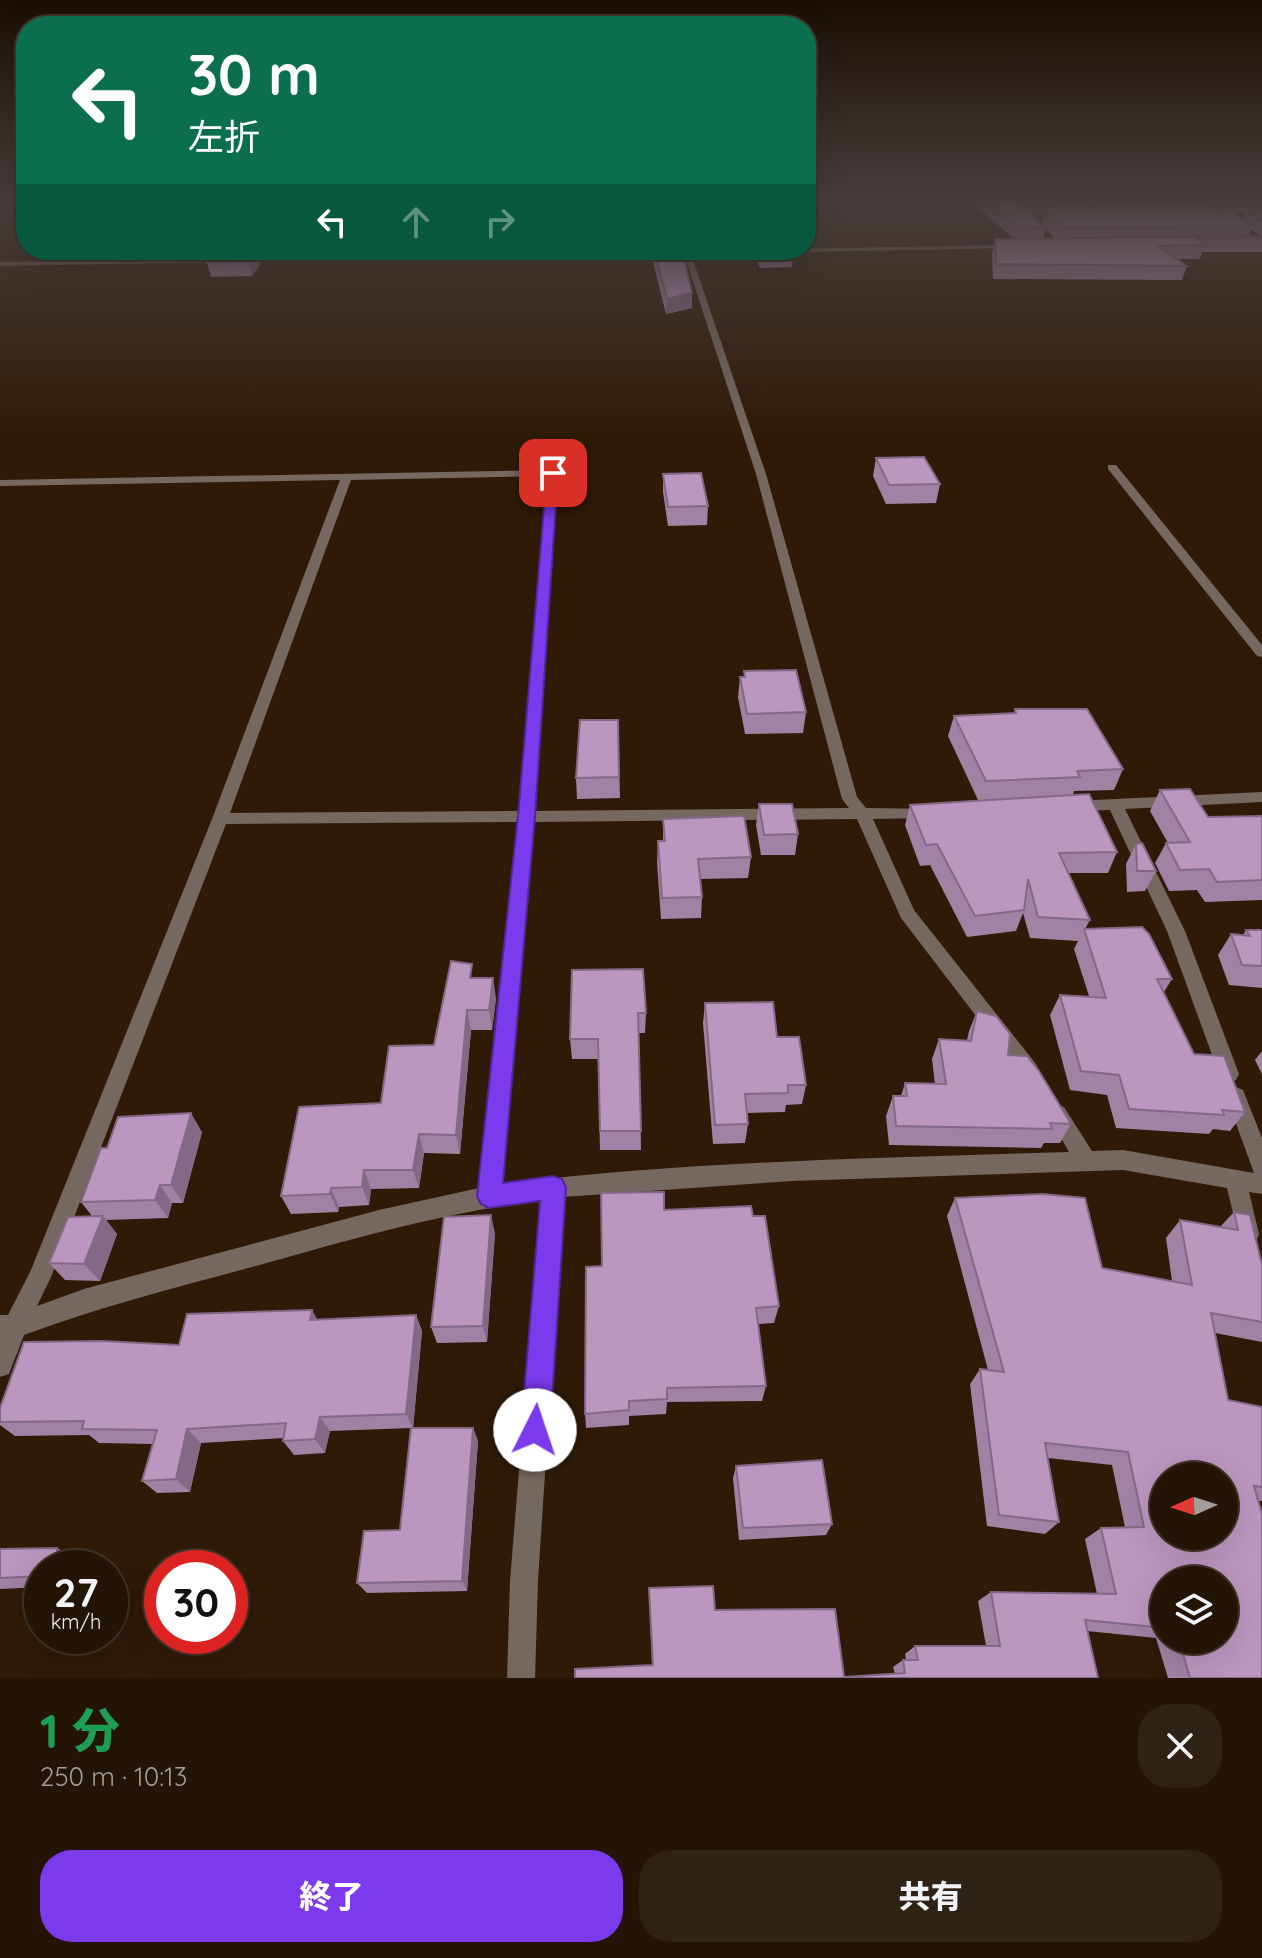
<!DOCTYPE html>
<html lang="ja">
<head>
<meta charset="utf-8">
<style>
  :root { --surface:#231405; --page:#2f2113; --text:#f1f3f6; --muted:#a39e9a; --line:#403327; --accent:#7c3aed }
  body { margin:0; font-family:Quicksand,"Noto Sans JP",sans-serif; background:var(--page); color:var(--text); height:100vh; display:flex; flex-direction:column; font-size:30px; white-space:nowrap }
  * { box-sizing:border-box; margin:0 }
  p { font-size:26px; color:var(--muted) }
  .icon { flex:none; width:44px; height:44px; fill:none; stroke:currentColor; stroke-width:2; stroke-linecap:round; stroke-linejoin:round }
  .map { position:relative; height:1678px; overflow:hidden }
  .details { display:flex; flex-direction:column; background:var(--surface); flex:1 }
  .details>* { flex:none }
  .top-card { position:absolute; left:16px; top:16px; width:800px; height:244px; border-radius:32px; box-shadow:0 8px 32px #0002,0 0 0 2px var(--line); background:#0b6e4f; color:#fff; overflow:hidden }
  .needle { width:52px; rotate:267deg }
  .tools { position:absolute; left:1150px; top:1462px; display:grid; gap:16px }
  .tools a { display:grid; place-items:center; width:88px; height:88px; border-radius:50%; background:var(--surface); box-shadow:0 8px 32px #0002,0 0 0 2px var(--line); font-size:40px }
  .speed { position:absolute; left:24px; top:1550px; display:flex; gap:16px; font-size:40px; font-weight:700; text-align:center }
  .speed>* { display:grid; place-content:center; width:104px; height:104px; border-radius:50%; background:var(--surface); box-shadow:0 8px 32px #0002,0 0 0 2px var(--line); line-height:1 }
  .speed small { font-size:20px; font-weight:400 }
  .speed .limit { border:12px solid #d22; background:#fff; color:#111 }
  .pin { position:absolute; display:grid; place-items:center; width:68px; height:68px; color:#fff; margin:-34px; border-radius:16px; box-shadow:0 4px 12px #0006 }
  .me { position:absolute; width:88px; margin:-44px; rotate:4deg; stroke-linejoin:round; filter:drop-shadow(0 0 6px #0008) }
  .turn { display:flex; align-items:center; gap:28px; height:168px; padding:0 40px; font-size:36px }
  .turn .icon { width:104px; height:104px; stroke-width:2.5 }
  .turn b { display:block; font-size:56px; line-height:68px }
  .lanes { display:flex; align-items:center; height:76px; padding:0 40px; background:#0003; justify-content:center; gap:40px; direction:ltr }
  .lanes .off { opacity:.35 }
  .round { display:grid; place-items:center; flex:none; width:84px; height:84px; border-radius:32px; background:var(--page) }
  .headline { display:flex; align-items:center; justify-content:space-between; height:136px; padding:0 40px }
  h1 { font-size:48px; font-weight:800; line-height:60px; color:#1e9e55 }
  .primary-button { display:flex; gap:16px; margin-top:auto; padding:16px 40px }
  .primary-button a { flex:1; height:92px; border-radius:32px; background:var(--accent); color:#fff; font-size:32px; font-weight:800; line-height:92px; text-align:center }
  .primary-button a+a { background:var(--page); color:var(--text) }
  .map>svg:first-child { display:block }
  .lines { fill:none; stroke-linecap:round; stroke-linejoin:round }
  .minor { fill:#756861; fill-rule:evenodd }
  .wall { fill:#a181a4; fill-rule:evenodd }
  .shaded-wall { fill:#836986 }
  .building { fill:#bb96bf; stroke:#836986; stroke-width:2; fill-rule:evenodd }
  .route { fill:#7c3aed; stroke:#51269a; stroke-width:2 }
</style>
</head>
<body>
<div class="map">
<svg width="1262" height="1678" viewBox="0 0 1262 1678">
  <rect width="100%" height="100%" fill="#2f1a07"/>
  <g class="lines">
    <path class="minor" d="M1201 200H1207L1262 242V247Z
      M1014 245 1012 248 691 254 766 474 857 797 866 808 932 809 934 813 926 818 873 819 914 910 1036 1064 1039 1070 1036 1076 1029 1078 1022 1076 901 918 857 819 533 822 501 1184C689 1161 880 1158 1069 1152L1047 1113 1050 1107 1057 1104 1064 1107 1092 1151 1123 1150 1254 1173 1226 1096 1229 1090 1236 1087 1243 1090 1262 1138V1194L1249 1192 1259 1234 1256 1242 1248 1245 1240 1242 1227 1188 1123 1170 792 1181 563 1197 538 1581 535 1678H507L510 1581 541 1200C447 1212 355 1238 263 1264 182 1286 102 1306 24 1335L9 1374 0 1377V1315H8L31 1270 212 819 340 480 0 486V480L553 470 575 474 576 476 571 479 558 477 534 811 849 808 842 799 756 474 684 254 0 266V262ZM548 476 519 811 230 813 351 480ZM518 822 479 1188 379 1210 84 1289 37 1306 51 1277 226 824Z
      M1108 465H1116L1262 645V657L1257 656 1108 469Z
      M1262 792V802L1125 809 1185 931 1239 1074 1236 1080 1229 1083 1222 1080 1219 1074 1167 931 1110 810 1073 811 1065 806 1073 801Z"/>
  </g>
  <path class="wall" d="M970 200H1262V208L1258 204 1256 210 1262 209V252H1202L1200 259H1177L1187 266 1182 280 993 279 992 253 995 239H1014ZM1217 203 1226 210H1214ZM1234 213H1246L1244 220ZM1032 216H1044L1042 225ZM1251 229 1260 236H1248ZM1046 230 1056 239H1043Z
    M225 250H303L301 254 257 255 260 264 252 276 211 277 207 263Z
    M652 250H682L692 308 666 314 652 258Z
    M755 250H791L793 253 792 267 760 268 755 256Z
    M876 458 940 484 936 503 886 504 873 476Z
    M663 474 708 506 707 525 668 526 663 492Z
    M744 671 806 712 803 733 745 734 738 697 740 677H744Z
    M1015 709 1123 769 1114 790 1074 791 1073 795 1117 852 1108 873H1068L1090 920 1085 929 1172 979 1164 992 1194 1054 1245 1112 1230 1131 1213 1129 1209 1134 1116 1128 1107 1095 1070 1090 1050 1015 1060 995 1089 996 1074 949 1078 941 1030 938 1023 913 1016 931 967 937 930 865 920 866 905 825 910 805 978 800 948 736 954 716 1014 713Z
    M618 720 620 798 577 799 576 778Z
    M1160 790 1208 817 1262 816V900L1205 902 1197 890 1169 891 1155 863 1166 843H1168L1150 811Z
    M759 804 798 834 795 855H761L756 825Z
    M663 819 751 857 748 878 700 879 702 897 701 918 661 919 657 862 658 841H663Z
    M1136 844 1156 871 1145 891 1127 892 1126 864Z
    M1246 930H1262V988L1229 985 1218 955 1231 934 1243 935Z
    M572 970 646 1013 645 1033H639L641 1150H600L598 1059H572L570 1039Z
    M474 978 496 998 492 1030H471L460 1154 424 1153 419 1188 371 1189 369 1205 339 1207 338 1212 291 1214 281 1196 381 1103 434 1045Z
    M705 1003 777 1037 806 1085 802 1104 786 1105 785 1112 747 1113 748 1124 745 1143 713 1144 703 1023Z
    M977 1011 1008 1055 1071 1124 1060 1143H1044L1041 1148 889 1145 886 1116 893 1096H901L905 1083 935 1084 932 1059 939 1039 967 1040 969 1031Z
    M1262 1051V1074L1255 1060Z
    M202 1132 183 1203H172L168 1218 106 1220 117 1234 100 1281 65 1280 49 1263 92 1216 81 1202 107 1148Z
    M955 1198 1102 1268 1172 1281 1166 1238 1180 1220 1220 1227 1234 1212 1262 1265V1342L1215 1333 1228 1400 1262 1407V1501H1258L1262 1678H1168L1156 1638 1087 1631 1098 1678H575L652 1665 649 1588 715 1610 844 1677 895 1674 893 1667 903 1660H906L905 1654 915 1646H986L978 1601 991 1592 1097 1594 1085 1539 1101 1528 1125 1527 1112 1465 1048 1458 1059 1522 1045 1534 987 1526 970 1384 980 1369 988 1370 947 1216ZM1164 1580 1224 1640H1164Z
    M664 1210 753 1216 779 1306 774 1323 758 1324 766 1386 762 1401 667 1402 666 1414 629 1416V1425L586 1428 585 1414 602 1266Z
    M495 1233 487 1342 437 1343 431 1327Z
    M416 1315 422 1331 413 1428H473L478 1441 467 1591 367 1593 357 1583 400 1530 411 1428 330 1431 325 1453 294 1455 283 1441 284 1438 201 1443 190 1492 157 1493 142 1481 153 1444 99 1443 89 1435 15 1436 0 1425V1408L179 1345 317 1320Z
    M736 1466 832 1524 826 1535 739 1540 733 1478Z
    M57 1548 76 1558V1568H42V1587L0 1589V1549Z"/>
  <path class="shaded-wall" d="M256 250 260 264 252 276 249 262Z
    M692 293V308L666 314 667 299Z
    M493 978 496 998 492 1030 489 1010Z
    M467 1010 471 1030 460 1154 456 1135Z
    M191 1113 202 1132 183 1203 171 1185Z
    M419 1134 424 1153 419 1188 413 1170Z
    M364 1170 371 1189 369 1205 362 1187Z
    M160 1185 172 1203 168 1218 155 1200Z
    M331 1188 339 1207 338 1212 330 1194Z
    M491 1215 495 1233 487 1342 483 1326Z
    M103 1216 117 1234 100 1281 84 1264Z
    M312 1310 321 1326 310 1320Z
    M416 1315 422 1331 413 1428 406 1414Z
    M320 1417 330 1431 325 1453 315 1439Z
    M473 1428 478 1441 467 1591 462 1581Z
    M187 1429 201 1443 190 1492 176 1479Z
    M57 1548 76 1558V1568H57Z"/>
  <path class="building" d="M987 200H1015L1046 228 1021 229Z
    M1031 200H1216L1217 201 1034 203Z
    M1262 209V221L1248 210Z
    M1230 210 1252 226 1063 228 1045 213Z
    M1262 236V238H1196L1205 245 1158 246 1187 266 996 264 995 239Z
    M256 250 249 262 207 263 216 251Z
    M654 250H682L692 293 667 299Z
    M759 250H791L793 253 761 254Z
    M924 457 940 484 889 485 876 458Z
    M701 473 708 506 668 507 663 474Z
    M796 670 806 712 747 714 740 677H745L744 671Z
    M1015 709H1087L1123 769 1077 771 1080 777 986 781 954 716 1016 713Z
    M580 720H618L619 777 576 778Z
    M1190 789 1208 817 1262 816V880L1217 882 1209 869 1180 870 1166 843 1190 842 1160 790Z
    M1089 794 1117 852 1059 853 1090 920 1038 917 1028 879 1024 910 975 916 937 844 926 845 910 805Z
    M759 804H792L798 834 764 835Z
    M744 816 751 857 698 859 702 897 662 898 658 841H665L663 819Z
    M1142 843 1156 871H1137L1136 844Z
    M1142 927 1149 934 1172 979H1157L1194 1054 1224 1056 1245 1112 1222 1110 1224 1115 1129 1109 1119 1075 1081 1071 1060 995 1106 998 1084 929Z
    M1246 930H1262V966L1242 965 1231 934 1250 936Z
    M451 961 472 964 470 978H493L489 1010H467L456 1135 419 1134 413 1170H364L362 1187 331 1188 330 1194 281 1196 299 1107 381 1103 389 1046 434 1045Z
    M643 969 646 1013H638L641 1131H600L598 1039H570L572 970Z
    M773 1002 777 1037H799L806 1085H788V1093L745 1094 748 1124 715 1125 705 1003Z
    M977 1011 996 1016 1010 1034 1008 1055 1027 1056 1039 1071 1071 1124 1050 1123 1052 1129 896 1126 893 1096H907L905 1083 946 1084 939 1039 971 1041Z
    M191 1113 171 1185H160L155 1200 81 1202 101 1148H107L118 1117Z
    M664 1192V1210L751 1206 753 1216H765L779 1306 756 1308 766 1386 667 1388V1399L629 1401V1410L585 1414 586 1267 602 1266 601 1193Z
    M1042 1194 1085 1198 1102 1268 1192 1285 1180 1220 1238 1230 1234 1212 1250 1215 1262 1265V1322L1211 1313 1228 1400 1262 1407V1487L1254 1486 1262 1514V1678H1190L1179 1640H1224V1580H1164V1628L1085 1620 1098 1678H575V1669L653 1665 649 1588 713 1586 715 1610 835 1609 844 1677 905 1673 903 1660H918L915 1646H1000L991 1592 1116 1594 1101 1528 1144 1527 1128 1452 1045 1443 1059 1522 999 1515 980 1369 1004 1372 955 1198ZM1164 1476H1224V1536H1164Z
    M491 1215 483 1326 431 1327 444 1217Z
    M103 1216 84 1264 49 1263 68 1217Z
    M312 1310 310 1320 416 1315 406 1414 320 1417 315 1439 283 1441 286 1423 187 1429 176 1479 142 1481 157 1430 82 1429 84 1421 0 1422V1408L24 1342 102 1341 179 1345 187 1314Z
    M411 1428H473L462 1581 357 1583 364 1531 400 1530Z
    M822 1460 832 1524 743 1528 736 1466Z
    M57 1548V1568H42V1576L0 1578V1549Z"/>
  <linearGradient id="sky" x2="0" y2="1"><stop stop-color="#1a0e04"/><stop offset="0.46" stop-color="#473e3c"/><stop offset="1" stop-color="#473e3c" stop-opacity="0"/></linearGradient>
  <rect width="1262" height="435" fill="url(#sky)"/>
  <path class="route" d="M553 469 558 473 535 816 503 1183 553 1176 562 1179 566 1188 550 1430 546 1440 535 1444 525 1440 521 1430 540 1201 489 1208 481 1204 477 1196 518 816 547 473Z"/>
</svg>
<div class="tools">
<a><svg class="needle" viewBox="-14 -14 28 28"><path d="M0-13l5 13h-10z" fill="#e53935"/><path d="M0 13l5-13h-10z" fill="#a39e9a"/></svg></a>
<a><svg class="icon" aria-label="layers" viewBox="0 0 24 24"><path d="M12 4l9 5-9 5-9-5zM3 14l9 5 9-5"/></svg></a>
</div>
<div class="speed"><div>27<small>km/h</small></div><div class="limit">30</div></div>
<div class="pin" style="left:553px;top:473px;background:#d93025"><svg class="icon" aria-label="arrive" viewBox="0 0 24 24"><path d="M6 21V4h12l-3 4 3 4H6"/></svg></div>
<svg class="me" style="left:535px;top:1430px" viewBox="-20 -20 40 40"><circle r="19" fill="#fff"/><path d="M0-13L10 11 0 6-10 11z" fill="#7c3aed"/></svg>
<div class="top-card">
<div class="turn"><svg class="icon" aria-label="left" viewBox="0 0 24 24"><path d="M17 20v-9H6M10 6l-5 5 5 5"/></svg><div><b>30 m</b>左折</div></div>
<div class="lanes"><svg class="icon" aria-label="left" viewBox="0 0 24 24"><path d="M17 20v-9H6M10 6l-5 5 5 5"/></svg><svg class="icon off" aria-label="ahead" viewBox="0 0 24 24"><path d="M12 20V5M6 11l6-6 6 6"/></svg><svg class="icon off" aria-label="right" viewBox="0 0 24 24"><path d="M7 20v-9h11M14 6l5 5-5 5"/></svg></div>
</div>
</div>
<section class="details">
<div class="headline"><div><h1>1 分</h1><p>250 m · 10:13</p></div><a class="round"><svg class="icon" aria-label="close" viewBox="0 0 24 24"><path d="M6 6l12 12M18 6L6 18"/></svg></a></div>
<div class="primary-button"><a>終了</a><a>共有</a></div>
</section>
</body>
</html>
